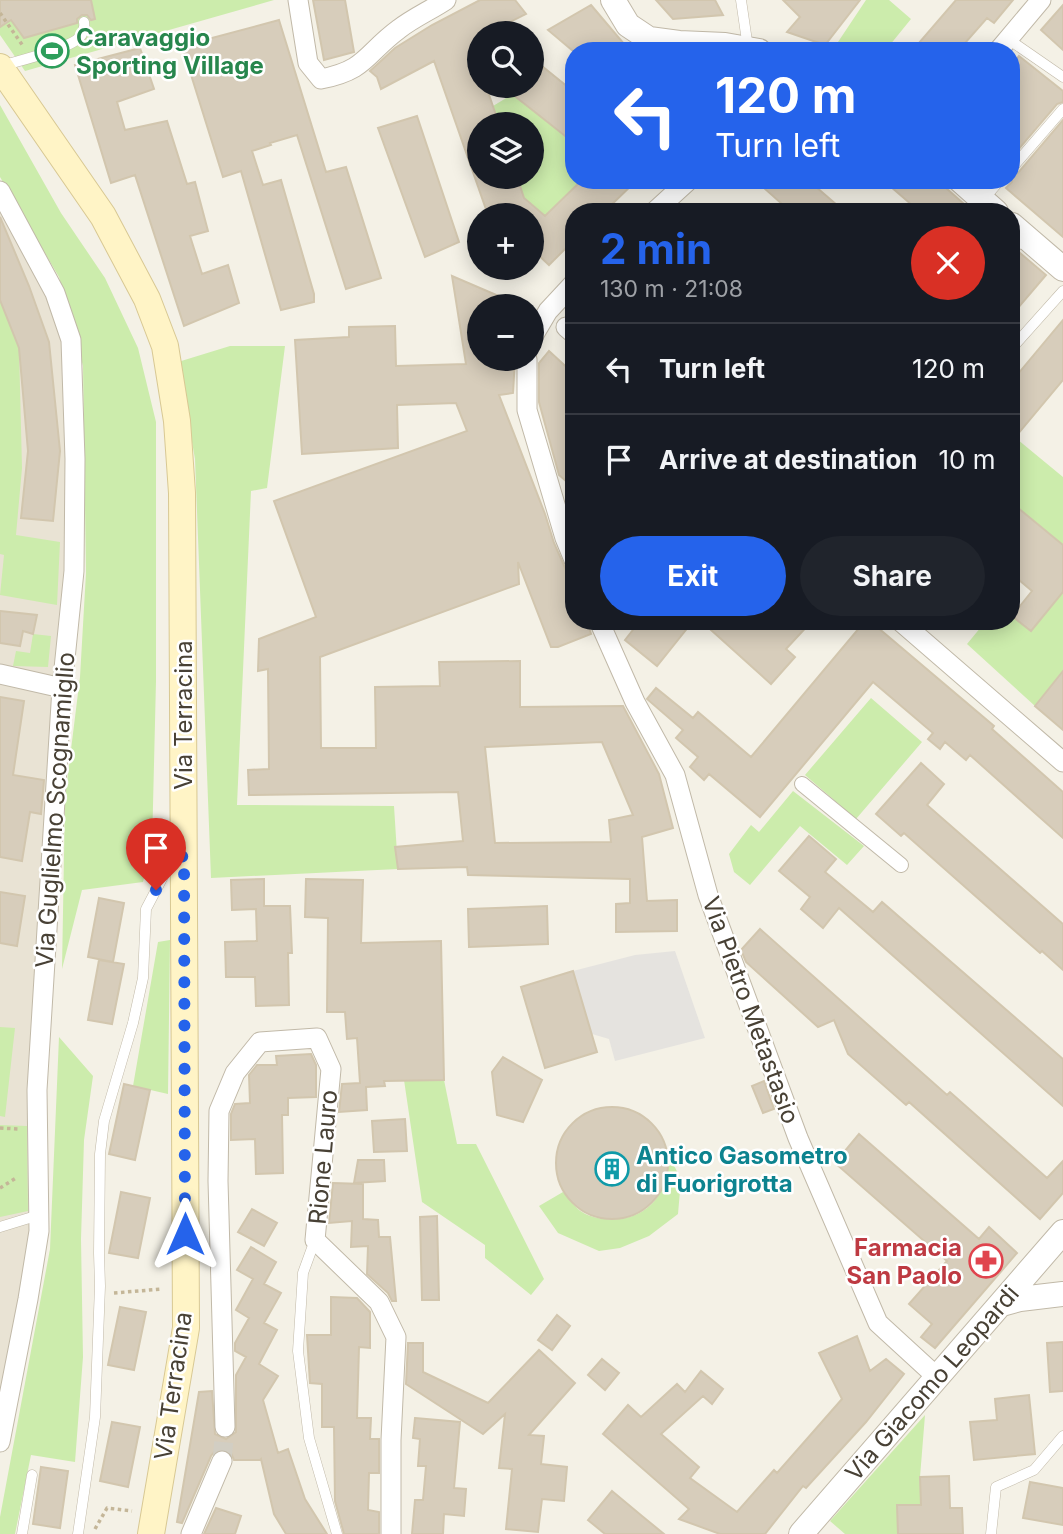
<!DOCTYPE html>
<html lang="en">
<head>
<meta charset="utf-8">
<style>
  :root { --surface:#171b24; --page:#20242c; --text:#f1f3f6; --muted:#9ea1a6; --line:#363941; --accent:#2563eb }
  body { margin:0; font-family:Inter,sans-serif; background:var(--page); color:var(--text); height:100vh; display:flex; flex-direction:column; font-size:26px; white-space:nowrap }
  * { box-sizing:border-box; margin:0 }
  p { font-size:23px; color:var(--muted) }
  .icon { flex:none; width:38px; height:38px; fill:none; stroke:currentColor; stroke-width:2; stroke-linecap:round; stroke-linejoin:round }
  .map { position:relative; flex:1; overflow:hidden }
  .side { position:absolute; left:565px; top:203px; width:455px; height:427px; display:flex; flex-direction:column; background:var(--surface); border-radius:28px; box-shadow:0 4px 18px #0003 }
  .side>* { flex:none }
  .hud { position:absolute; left:565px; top:42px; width:455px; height:147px; border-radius:28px; box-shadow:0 4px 18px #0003; background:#2563eb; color:#fff; overflow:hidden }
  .fabs { position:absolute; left:467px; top:21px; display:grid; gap:14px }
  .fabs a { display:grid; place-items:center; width:77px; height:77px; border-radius:50%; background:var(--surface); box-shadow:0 4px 18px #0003; font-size:35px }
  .pin { position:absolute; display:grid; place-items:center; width:60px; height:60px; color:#fff; margin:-72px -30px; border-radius:50% 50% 50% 0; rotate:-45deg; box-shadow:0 0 7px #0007 }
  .pin .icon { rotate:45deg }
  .me { position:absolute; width:77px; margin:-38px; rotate:0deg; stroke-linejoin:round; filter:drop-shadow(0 0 5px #0008) }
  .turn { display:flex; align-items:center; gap:24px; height:147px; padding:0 35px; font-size:32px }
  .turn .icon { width:91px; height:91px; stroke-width:2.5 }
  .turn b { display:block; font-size:49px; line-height:60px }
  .round { display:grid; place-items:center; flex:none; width:74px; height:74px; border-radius:37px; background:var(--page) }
  .headline { display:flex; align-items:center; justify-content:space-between; height:119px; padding:0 35px }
  h1 { font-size:42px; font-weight:700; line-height:52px; color:var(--accent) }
  .cta { display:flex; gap:14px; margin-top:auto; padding:14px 35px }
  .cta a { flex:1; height:80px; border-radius:42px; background:var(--accent); color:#fff; font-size:28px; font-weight:700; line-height:80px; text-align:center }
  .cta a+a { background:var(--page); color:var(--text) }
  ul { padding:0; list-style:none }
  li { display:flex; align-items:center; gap:21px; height:91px; padding:0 35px; border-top:2px solid var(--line) }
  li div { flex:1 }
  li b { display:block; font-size:26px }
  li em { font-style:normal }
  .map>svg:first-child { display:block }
  .residential { fill:#e9e3d4 }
  .green { fill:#ccecac }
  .parking { fill:#e5e3df }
  .building { fill:#d7cdbb; stroke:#d2c6ae; stroke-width:2; fill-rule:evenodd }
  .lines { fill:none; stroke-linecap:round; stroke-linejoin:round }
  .minor-tunnel { stroke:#d2cec3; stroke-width:19; stroke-dasharray:19 10; stroke-linecap:butt }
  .service-casing { stroke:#c1b9a8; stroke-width:11 }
  .pedestrian-casing { stroke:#c1b9a8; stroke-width:16 }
  .minor-casing { stroke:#c1b9a8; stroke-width:21 }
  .tertiary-casing { stroke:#c1b9a8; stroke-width:26 }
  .secondary-casing { stroke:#d8c893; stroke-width:28 }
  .path { stroke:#c4b698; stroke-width:3.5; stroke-dasharray:3.5 3.5; stroke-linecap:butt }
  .service { stroke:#fff; stroke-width:10 }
  .pedestrian { stroke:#fff; stroke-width:14 }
  .minor { stroke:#fff; stroke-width:19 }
  .tertiary { stroke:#fff; stroke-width:24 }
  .secondary { stroke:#fff4c6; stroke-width:26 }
  .route { stroke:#2563eb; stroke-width:12; stroke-dasharray:0 21.6 }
  .labels { text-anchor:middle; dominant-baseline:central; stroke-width:5; stroke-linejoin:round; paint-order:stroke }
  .leisure-label { font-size:24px; font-weight:bold; fill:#27864d; stroke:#fff; text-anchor:start }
  .street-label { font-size:24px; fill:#484135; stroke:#fff }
  .culture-label { font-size:24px; font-weight:bold; fill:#0d838f; stroke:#fff; text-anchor:start }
  .health-label { font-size:24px; font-weight:bold; fill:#be3a42; stroke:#fff; text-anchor:end }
</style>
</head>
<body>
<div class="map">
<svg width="1063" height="1534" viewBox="0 0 1063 1534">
  <rect width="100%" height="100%" fill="#f4f1e6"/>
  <path class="residential" d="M0 191 71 340 75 459 39 1215 0 1442Z"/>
  <path class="green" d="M0 0H274L25 71 0 35Z
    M866 0H889L911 19 885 51H832Z
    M513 94 574 143V180H582L545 216 524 198 517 177H532V124H499L493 106Z
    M0 105 61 213 105 278 138 348 156 422V681L152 847 143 882 82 890 62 969 65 798 80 677 86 573 83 366 59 277 0 177Z
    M0 300 19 348 22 468 16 535 60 542 57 605 0 595 4 555 0 554Z
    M230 346H285L267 488 251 491 237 805 394 806 398 869 211 878 195 459 178 362Z
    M1012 435 1063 477V545L1012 503Z
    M1063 592V671L1035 706 967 644 986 621H1012V615L1031 631Z
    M33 634 51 636 48 667 13 666 16 651 30 653Z
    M871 698 922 742 856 819 805 775Z
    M793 791 864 846 847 865 800 826 750 885 734 872 729 854 751 825 759 832Z
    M170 940 168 1094 133 1086 158 942Z
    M0 1027 15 1028 5 1117 0 1116Z
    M59 1037 93 1076 84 1140 81 1239 83 1357 75 1462 31 1455 15 1534H0V1517L50 1249Z
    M404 1080H444L457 1144H476L544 1279 531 1295 485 1258V1245L422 1202Z
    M0 1125 27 1126 28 1211 0 1217Z
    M669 1156 681 1179 678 1214 649 1236 620 1248 599 1251 558 1233 539 1206 563 1192C569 1198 575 1208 582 1212 593 1219 608 1220 620 1219 655 1214 667 1188 669 1156Z
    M925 1415 920 1477 921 1505H897L898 1534H845L830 1521Z"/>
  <path class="parking" d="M675 951 705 1038 615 1061 609 1039 592 1034 573 971 635 955Z"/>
  <path class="building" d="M0 0H91L95 19 91 20 87 15H82L77 19V23L24 38 11 20 0 27Z
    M313 0H345L354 52 324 60Z
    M480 0H515L526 14 488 33H480V86H486L499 124H480V177H517L524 198 545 216 582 180H637L604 212H574V240L549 265 532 249V215H488L434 61 381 89 377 77 370 71 395 48 432 25Z
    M656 0H715L723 15 673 19Z
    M783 0H860L825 45 787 32 800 17Z
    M956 0H1013L994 23 987 18 958 51H912Z
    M591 5 630 51H573L548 30Z
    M1063 5V50L1041 30Z
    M279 20 326 172 346 167 381 278 346 289 297 135 270 143 271 145 252 151 263 185 281 180 314 294V302L281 310 241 171 223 177 182 46Z
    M140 48 154 89 117 102 125 130 167 121 187 184 195 182 208 231 190 236 202 274 228 265 239 303 184 326 135 175 111 183 75 65Z
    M1019 56 1063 91V102L1057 104 1012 157V64Z
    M532 58 574 92V143L502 86H532Z
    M417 116 459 242 425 257 378 128Z
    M1063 120V237L1006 188 1012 182V175L1018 173Z
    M755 180H808L845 212H791Z
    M883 180H937L973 212H920Z
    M0 217 29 286 49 342 60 451 53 521 21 518 28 451 19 348 0 300Z
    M1020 253 1046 275 1012 315V264Z
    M452 276 522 306H480V359H515L513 393 499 395 545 514 554 543 574 588V621H587L591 634 558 647H551L518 562 519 584 320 657 321 748H376L375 687 440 686 439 662 520 661V707L623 706 659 774 673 828 642 837 647 901 677 900V931L616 932V904L630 903V879L468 875 467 867 398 869 395 847 463 841 458 792 249 795 248 770 269 769 268 669 258 671 259 639 316 617 274 501 467 431 456 403 397 405 398 448 302 454 295 340 349 337V327L395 326 396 366 466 364ZM602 742 633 815 609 820 611 842 495 843 485 747Z
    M1063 320V380L1012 441V381Z
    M549 351 574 374V488L559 475 539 402V363Z
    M1012 503 1063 545V592L1031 631 1012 616 1032 591 1012 574Z
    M0 611 37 615 33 634 23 631 20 646 0 643Z
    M640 621H693L657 666 625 640Z
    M701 621H812L786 649 795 657 771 684Z
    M865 621H870L994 726 992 729 1063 792V838L970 755 966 760 945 742 940 749 928 739 933 733 873 682 760 817 709 774 704 780 690 767 698 757 676 738 683 730 647 699 656 688 693 718 698 712 751 757Z
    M1063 671V730L1035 706Z
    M0 697 24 701 13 775 44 780 41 814 30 812 22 861 0 857Z
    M921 763 944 784 927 805 1063 924V970L1042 951 1040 953 904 833 901 836 876 814Z
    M809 836 836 859 825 872 873 912 882 902 1063 1059V1106L839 908 823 928 801 909 810 897 779 871Z
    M264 879V906H290L292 953H288L289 1005 256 1006 255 977H226L225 942 257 941 256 909 232 910 231 880Z
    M306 879 363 880 361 943 441 941 444 1080 384 1081 385 1086 366 1087 367 1110 339 1112 342 1084 360 1083 357 1038 347 1039 345 1012H327L328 918 305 917Z
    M0 892 25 896 17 946 0 943Z
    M99 898 124 903 113 962 88 957Z
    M547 906 548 944 469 947 468 909Z
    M760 929 947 1095 950 1092 1047 1178 1063 1161V1193L1040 1219 909 1102 906 1105 848 1054 834 1020 818 1027 746 962 741 950Z
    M99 960 124 964 112 1024 88 1020Z
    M573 971 597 1052 545 1068 521 987Z
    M311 1054 316 1065V1097L288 1098V1115H282L283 1173 256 1174 255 1139 231 1140V1114L235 1104 250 1103 249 1075 257 1065H277L276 1056Z
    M503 1057 542 1080 523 1122 497 1115 492 1072Z
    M764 1081 774 1109 763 1113 752 1086Z
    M124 1084 150 1090 135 1160 109 1154Z
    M556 1163a56 56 0 1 1 112 0a56 56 0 1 1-112 0Z
    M405 1119 407 1151 374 1152 372 1121Z
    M859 1134 979 1239 989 1227 1017 1253 935 1348 921 1337 932 1324 909 1304 947 1261 835 1163Z
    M358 1160H384L385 1181 354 1183Z
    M333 1183 363 1184V1219L378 1220 379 1237H390L396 1301H392L388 1293 367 1274 368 1246 351 1247 352 1221 329 1223Z
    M121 1192 150 1198 138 1258 109 1253Z
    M252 1209 277 1223 264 1246 238 1232Z
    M437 1216 439 1300H422L420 1217Z
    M251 1247 276 1262 264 1284 281 1293 264 1323 277 1330 259 1364 278 1376 263 1400 278 1453 288 1449 305 1499 327 1534H286L274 1514 261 1459 260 1460H234L231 1453 221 1449 215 1451 211 1456 182 1523 177 1522 199 1392 212 1391 215 1434 226 1439 236 1432V1375L246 1357 235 1351V1343L249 1318 236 1310 253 1279 237 1270Z
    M331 1297 357 1298 370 1312V1348L359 1347 357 1418H371L370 1439H379V1473H369L368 1510 379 1512V1534H344L335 1501 334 1427H322V1384L310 1383 307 1335H331Z
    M120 1307 146 1312 134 1370 108 1365Z
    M557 1315 570 1326 552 1350 538 1340Z
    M857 1336 870 1371 886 1359 904 1374 866 1422 806 1488 803 1486 765 1534H720L679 1519 689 1509 603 1434 628 1405 641 1417 677 1384 685 1392 701 1371 723 1389 712 1404 703 1396 661 1434 699 1467 690 1478 737 1512 774 1470 777 1473 842 1399 819 1353Z
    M1063 1342V1391L1050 1392 1047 1343Z
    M408 1343H423V1372L488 1403 539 1350 575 1383 529 1435 544 1436 541 1464 567 1467 564 1501 542 1499 538 1532 506 1529 512 1469 499 1468 505 1414 483 1434 406 1384Z
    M602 1359 619 1373 605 1390 588 1375Z
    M1029 1395 1035 1454 974 1460 970 1422 997 1420 995 1399Z
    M415 1418 460 1422 454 1488 466 1489 464 1516 444 1514 443 1534H412L415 1500H423L426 1466H418L420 1439 413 1438Z
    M112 1422 140 1427 128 1487 100 1481Z
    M41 1467 68 1471 60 1528 33 1524Z
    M949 1476 950 1508H962L963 1534H898L897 1505H921L920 1477Z
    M1030 1482 1063 1488V1525L1023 1518Z
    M612 1491 642 1516 664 1534H605L588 1520Z
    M216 1508 241 1516 235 1534H204Z"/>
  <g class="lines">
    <path class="minor-tunnel" d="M222 1461 225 1427"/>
    <defs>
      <path id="service" d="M741 0 748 48
        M1008 39 1063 77
        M1 66C18 61 69 49 80 37 84 32 85 28 84 22
        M1012 168 1063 109
        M983 200 1000 180
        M1012 251 1024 237
        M1012 348 1063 291
        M0 1227 39 1215
        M315 1240 303 1273 298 1351 309 1438 337 1534
        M22 1534 32 1475
        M78 1534 95 1417 100 1286 99 1253 100 1154 104 1121 133 1023 143 978 146 909 166 871 179 859
        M991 1534 996 1487 1034 1470 1063 1436"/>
      <path id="pedestrian" d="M802 784 901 865"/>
      <path id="minor" d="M298 0 308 63 321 79C367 70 365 54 399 29 413 18 431 10 446 0
        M998 51 1041 0
        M0 191 55 293 71 340 75 459 74 571 62 688 37 1090 39 1231 28 1299 0 1442
        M654 212 689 180
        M566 327 574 334
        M532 338 548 311 574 283
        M527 359V410L565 538 574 560
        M599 621 635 702 675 775 708 895 798 1138 878 1323 938 1378
        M900 621 1063 762
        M0 674 62 688
        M225 1427 218 1181 219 1111 235 1073 260 1042 317 1038 331 1069 315 1240 379 1302 396 1337 391 1440V1534
        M191 1534 222 1461"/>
      <path id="tertiary" d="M613 0 628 25 649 39 679 43 725 45 759 51
        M960 180 996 212
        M1012 225 1063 269
        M1002 1304 1020 1299 1063 1294
        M801 1534 1063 1232"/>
      <path id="secondary" d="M0 67 103 216 147 299 165 346 177 421 182 493 186 1328 151 1534"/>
    </defs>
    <use href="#service" class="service-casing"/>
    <use href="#pedestrian" class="pedestrian-casing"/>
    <use href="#minor" class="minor-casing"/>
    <use href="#tertiary" class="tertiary-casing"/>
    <use href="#secondary" class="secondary-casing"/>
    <path class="path" d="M0 13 23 46
      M0 1128 18 1129
      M0 1188 16 1178
      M114 1293 162 1289
      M95 1529 107 1508 132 1511"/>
    <use href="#service" class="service"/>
    <use href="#pedestrian" class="pedestrian"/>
    <use href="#minor" class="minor"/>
    <use href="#tertiary" class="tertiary"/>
    <use href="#secondary" class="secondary"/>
  </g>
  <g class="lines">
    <path class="route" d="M156 890 166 871 184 855 185 1234"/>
  </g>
  <defs>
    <symbol id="stadium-ring" viewBox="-11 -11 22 22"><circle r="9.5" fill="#fff" stroke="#2e9e5b" stroke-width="1.5"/><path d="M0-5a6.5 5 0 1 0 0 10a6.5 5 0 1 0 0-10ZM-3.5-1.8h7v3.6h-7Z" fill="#2e9e5b"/></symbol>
    <symbol id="building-ring" viewBox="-11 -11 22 22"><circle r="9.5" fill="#fff" stroke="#0f9aa8" stroke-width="1.5"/><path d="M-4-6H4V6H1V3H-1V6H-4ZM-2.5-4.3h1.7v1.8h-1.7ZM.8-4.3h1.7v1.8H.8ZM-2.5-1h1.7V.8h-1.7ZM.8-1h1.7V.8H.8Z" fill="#0f9aa8"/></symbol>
    <symbol id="pharmacy-ring" viewBox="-11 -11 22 22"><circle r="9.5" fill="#fff" stroke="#e0444e" stroke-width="1.5"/><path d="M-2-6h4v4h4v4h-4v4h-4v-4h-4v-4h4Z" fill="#e0444e"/></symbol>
  </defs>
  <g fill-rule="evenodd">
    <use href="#stadium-ring" x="33" y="32" width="38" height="38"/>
    <use href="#building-ring" x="593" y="1150" width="38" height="38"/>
    <use href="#pharmacy-ring" x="967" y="1242" width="38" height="38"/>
  </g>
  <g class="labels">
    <g class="leisure-label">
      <text x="76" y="37">Caravaggio<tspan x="76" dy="28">Sporting Village</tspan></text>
    </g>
    <g class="street-label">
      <text transform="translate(183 715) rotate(-90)">Via Terracina</text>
      <text transform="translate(55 810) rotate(-86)">Via Guglielmo Scognamiglio</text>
      <text transform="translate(751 1010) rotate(70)">Via Pietro Metastasio</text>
      <text transform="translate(323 1157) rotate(-85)">Rione Lauro</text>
      <text transform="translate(932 1383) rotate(-49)">Via Giacomo Leopardi</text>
      <text transform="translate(173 1386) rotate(-82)">Via Terracina</text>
    </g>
    <g class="culture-label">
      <text x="636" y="1155">Antico Gasometro<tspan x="636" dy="28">di Fuorigrotta</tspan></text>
    </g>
    <g class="health-label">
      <text x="962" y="1247">Farmacia<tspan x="962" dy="28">San Paolo</tspan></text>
    </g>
  </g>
</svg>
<div class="fabs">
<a><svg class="icon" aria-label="search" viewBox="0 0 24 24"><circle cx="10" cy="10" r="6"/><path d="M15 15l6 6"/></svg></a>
<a><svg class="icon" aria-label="layers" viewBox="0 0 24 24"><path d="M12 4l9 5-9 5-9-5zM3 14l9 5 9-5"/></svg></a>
<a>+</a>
<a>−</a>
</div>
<div class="pin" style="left:156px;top:890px;background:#d93025"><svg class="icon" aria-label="arrive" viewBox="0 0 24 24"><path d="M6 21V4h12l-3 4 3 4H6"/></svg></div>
<svg class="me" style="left:185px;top:1234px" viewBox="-20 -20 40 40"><path d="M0-17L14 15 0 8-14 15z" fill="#2563eb" stroke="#fff" stroke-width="4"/></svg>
<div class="hud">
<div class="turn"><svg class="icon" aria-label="left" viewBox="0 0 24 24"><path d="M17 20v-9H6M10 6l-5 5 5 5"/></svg><div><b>120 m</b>Turn left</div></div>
</div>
<section class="side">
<div class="headline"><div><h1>2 min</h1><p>130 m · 21:08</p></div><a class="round" style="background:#d93025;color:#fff"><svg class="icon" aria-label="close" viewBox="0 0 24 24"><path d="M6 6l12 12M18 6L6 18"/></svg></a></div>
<ul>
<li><svg class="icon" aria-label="left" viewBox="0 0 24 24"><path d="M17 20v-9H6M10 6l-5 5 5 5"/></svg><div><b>Turn left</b></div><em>120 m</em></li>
<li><svg class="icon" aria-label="arrive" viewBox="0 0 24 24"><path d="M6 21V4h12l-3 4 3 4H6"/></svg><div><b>Arrive at destination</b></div><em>10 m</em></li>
</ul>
<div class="cta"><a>Exit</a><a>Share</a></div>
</section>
</div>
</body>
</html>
